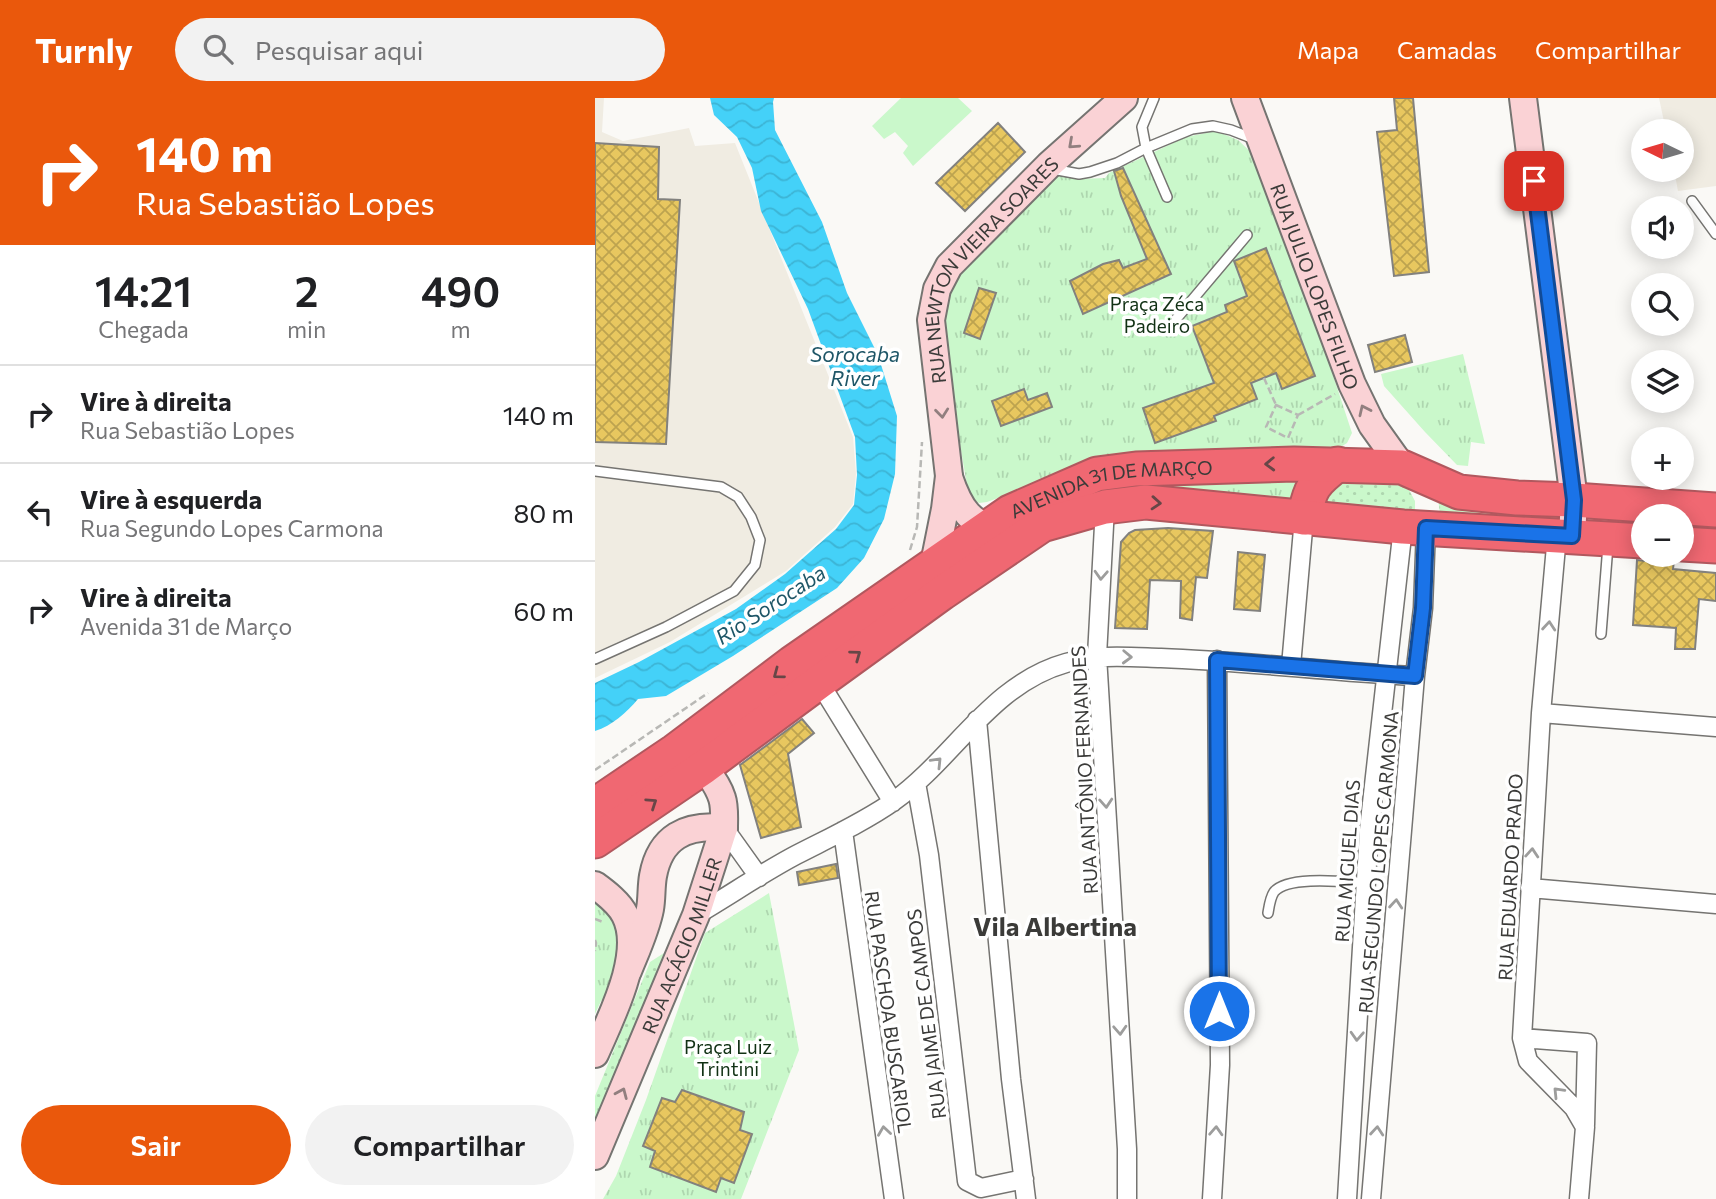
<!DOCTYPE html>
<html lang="pt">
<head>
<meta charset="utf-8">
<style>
  :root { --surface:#fff; --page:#f2f2f2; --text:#202124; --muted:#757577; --line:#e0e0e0; --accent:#ea580c }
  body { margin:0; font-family:Commissioner,sans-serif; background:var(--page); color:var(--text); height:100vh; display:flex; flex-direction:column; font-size:26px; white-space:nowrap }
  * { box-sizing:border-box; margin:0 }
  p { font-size:23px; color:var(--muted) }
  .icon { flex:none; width:38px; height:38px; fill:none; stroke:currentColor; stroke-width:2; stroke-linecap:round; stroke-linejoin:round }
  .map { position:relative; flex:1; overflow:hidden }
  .panel { display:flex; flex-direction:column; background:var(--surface); width:595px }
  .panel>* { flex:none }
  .banner { background:#ea580c; color:#fff; overflow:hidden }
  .needle { width:46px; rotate:275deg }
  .tools { position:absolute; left:1036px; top:21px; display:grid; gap:14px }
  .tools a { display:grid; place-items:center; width:63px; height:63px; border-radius:50%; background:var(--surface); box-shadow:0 4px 18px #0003; font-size:35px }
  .pin { position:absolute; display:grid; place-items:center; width:60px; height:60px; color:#fff; margin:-30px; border-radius:14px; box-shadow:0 4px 10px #0006 }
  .me { position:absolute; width:77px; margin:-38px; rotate:0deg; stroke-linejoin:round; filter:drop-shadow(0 0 5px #0008) }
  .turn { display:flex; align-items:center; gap:24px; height:147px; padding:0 21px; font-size:32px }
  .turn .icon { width:91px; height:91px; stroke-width:2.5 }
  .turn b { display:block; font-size:49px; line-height:60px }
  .eta { display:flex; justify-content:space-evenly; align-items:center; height:119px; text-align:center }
  .eta b { font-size:42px; font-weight:600; line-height:49px }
  .cta { display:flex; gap:14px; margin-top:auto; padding:14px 21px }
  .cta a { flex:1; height:80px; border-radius:42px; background:var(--accent); color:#fff; font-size:28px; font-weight:600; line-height:80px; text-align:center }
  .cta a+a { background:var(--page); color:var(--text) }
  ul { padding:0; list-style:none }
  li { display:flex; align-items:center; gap:21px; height:98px; padding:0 21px; border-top:2px solid var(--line) }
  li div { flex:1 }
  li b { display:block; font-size:26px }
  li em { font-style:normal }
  header { display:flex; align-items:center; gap:42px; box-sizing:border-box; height:98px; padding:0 35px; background:var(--accent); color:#fff }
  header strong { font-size:33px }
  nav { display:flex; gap:38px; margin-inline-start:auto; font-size:24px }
  .search { width:490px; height:63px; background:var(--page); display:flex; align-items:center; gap:18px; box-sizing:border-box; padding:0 24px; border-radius:38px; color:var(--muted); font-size:26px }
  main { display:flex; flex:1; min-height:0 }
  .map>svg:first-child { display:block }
  .built { fill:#f0ece2 }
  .grass { fill:url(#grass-dots) }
  .park { fill:url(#park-tufts) }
  .pitch { fill:#caf8cb }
  .water { fill:url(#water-waves) }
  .building { fill:url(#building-cross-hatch); stroke:#82817e; stroke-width:2 }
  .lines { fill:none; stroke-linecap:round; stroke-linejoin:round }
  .lane-casing { stroke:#757471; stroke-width:12 }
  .street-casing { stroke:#757471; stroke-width:21 }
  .secondary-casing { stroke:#757471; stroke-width:30 }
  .highway-casing { stroke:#b1585e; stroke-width:37 }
  .path { stroke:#b8b8b5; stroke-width:2.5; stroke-dasharray:7 3.5; stroke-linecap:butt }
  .lane { stroke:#fff; stroke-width:9 }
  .street { stroke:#fff; stroke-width:18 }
  .secondary { stroke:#fad2d5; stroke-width:26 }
  .highway { stroke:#f06872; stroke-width:33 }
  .oneway { stroke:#917f7f }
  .oneway2 { stroke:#684647 }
  .oneway3 { stroke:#9d9d9c }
  .route-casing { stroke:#114b97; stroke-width:18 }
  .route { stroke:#1a73e8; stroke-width:12 }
  .labels { text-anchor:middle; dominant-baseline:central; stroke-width:7; stroke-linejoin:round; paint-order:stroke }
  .street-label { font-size:19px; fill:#3b3b39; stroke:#fff }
  .park-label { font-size:19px; fill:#113114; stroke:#fff }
  .water-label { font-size:21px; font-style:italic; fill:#1e5667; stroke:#fff }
  .district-label { font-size:26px; font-weight:bold; fill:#3b3b39; stroke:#fff }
</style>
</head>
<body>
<header>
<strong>Turnly</strong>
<div class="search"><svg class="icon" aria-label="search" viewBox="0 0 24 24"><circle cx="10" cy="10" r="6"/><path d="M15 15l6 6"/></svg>Pesquisar aqui</div>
<nav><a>Mapa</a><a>Camadas</a><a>Compartilhar</a></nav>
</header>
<main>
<section class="panel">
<div class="banner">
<div class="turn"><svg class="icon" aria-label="right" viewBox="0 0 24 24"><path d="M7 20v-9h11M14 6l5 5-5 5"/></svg><div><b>140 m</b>Rua Sebastião Lopes</div></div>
</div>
<div class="eta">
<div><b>14:21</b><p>Chegada</p></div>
<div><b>2</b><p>min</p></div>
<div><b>490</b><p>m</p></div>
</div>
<ul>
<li><svg class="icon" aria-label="right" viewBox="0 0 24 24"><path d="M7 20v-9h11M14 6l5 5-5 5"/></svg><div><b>Vire à direita</b><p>Rua Sebastião Lopes</p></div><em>140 m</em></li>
<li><svg class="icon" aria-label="left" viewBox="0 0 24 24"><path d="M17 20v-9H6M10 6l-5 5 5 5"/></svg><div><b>Vire à esquerda</b><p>Rua Segundo Lopes Carmona</p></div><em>80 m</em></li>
<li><svg class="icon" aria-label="right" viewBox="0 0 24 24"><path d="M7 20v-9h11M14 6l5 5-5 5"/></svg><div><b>Vire à direita</b><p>Avenida 31 de Março</p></div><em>60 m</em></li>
</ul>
<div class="cta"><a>Sair</a><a>Compartilhar</a></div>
</section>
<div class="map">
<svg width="1121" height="1101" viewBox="0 0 1121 1101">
  <defs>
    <pattern id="grass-dots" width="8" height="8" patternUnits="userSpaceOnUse" patternTransform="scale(1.75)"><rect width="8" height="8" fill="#caf8cb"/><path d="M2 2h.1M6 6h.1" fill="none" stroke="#aed6af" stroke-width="1.8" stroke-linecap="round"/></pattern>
    <pattern id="park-tufts" width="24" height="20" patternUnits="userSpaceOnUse" patternTransform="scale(1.75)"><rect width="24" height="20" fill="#caf8cb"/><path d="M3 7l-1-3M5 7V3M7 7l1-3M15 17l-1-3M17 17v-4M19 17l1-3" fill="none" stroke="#aed6af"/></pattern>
    <pattern id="water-waves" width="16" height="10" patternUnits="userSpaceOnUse" patternTransform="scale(1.75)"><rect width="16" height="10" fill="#44d1f8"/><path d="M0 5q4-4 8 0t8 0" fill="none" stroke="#3cb4d5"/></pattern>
    <pattern id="building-cross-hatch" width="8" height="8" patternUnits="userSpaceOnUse" patternTransform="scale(1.75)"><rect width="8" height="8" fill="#e8c75f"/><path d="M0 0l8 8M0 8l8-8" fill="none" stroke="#bda34f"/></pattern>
  </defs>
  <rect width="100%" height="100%" fill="#faf9f6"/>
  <path class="built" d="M0 0H9L7 34 28 43 94 30 100 48 140 45 258 339 261 376 258 406 240 429 191 473 75 544 0 580Z
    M1064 0H1121V88L1083 93 1079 72H1087V33H1071Z"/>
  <path class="grass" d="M791 380 813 390 820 403V414L735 407 730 399 736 383Z
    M842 392 973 414 976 423 845 416Z
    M69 855 0 1028V998L55 864Z"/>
  <path class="park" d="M621 33 643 42 660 58 736 271 757 335 752 345 744 350 486 370 392 404 384 405 377 400 373 393 352 272 347 224 349 209 362 175 463 76 484 81 510 80 514 75 591 39Z
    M868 256 890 346 876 344 873 368 862 367 830 334 789 288 786 276Z
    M717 373 704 410 472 393Z
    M174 795 204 952 146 1101H8L21 1078 51 1002 110 835Z
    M0 796 15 810 26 842 15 894 6 903 0 916Z"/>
  <path class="pitch" d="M306 0H363L377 13 318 68 308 55 313 48 300 34 289 41 277 28Z"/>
  <path class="water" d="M115 0H179L178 4 180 32 227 124 252 195 283 257 302 318 300 376 289 421 269 460 242 490 138 558 71 598 43 601C32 614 17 628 0 633V585L44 564 141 511 190 476 241 431 259 407 262 377 260 339 213 211 166 113 157 70 142 39 119 17Z"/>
  <path class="building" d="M799 0H818L834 174 799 178 782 34 802 32Z
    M403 25 430 54 370 113 341 85Z
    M0 45 64 49 63 101 85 102 71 346 0 344Z
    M528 70 576 176 488 216 475 183 508 166 524 162 528 170 552 161 526 98 519 73Z
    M671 150 720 278 687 291 681 275 656 285 662 301 619 318 621 323 560 345 548 310 619 285 597 228 632 214 630 207 652 198 639 163Z
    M384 190 401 195 385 241 369 235Z
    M810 237 817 264 780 274 773 247Z
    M429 291 433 302 452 295 457 309 406 328 397 303Z
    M573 430 618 433 612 480 601 479 597 522 585 520 586 483 555 482 552 531 520 530 526 444 534 435 540 432Z
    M643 454 670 457 665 513 639 511Z
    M1063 457H1072L1079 463 1078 471 1121 475V503L1104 501 1100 551H1080L1081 530 1038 527 1042 462 1050 463Z
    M207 621 219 635 193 656 206 729 166 740 145 667Z
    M241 766 243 780 204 787 202 774Z
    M87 992 149 1014 145 1032 157 1036 139 1085 126 1080 121 1094 55 1069 60 1053 48 1048 67 1000 80 1004Z"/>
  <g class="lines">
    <defs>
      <path id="lane" d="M559 0 547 29 551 50 572 99
        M457 71 484 76 495 74 522 65 551 50 597 31 618 28 636 32 659 41
        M1097 103 1121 136
        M582 220 652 137
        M0 373 126 389 143 399 156 419 165 442 160 467 139 493 71 529 0 561
        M1006 536 1013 447
        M673 815C674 809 675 800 679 794 693 777 751 784 771 785"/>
      <path id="street" d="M510 409 502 558 532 1051V1101
        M962 437 946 615 927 940 933 963 979 1010 990 1029 984 1101
        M696 568 709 420
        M224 584 298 704
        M946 615 1121 629
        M382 622 416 981 431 1101
        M321 685 334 757 372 1083 386 1090 429 1081
        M129 730 164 779
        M248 733 299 1101
        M935 790 1121 806
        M101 817C135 797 167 775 201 757 234 740 269 724 299 703 359 660 396 586 471 565 502 556 534 559 566 560 651 563 735 574 820 578
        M927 940 992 945 990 1027
        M617 1101 625 967 622 562
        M752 1101 774 732 808 429
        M776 1101 820 578 828 510 831 430"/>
      <g id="secondary">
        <path id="s1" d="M650 0 757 286 777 327 807 369"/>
        <path d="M928 0 979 402 977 438"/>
        <path d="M354 379C365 412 375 426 409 436"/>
        <path id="s2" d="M339 466 350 411 354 378 336 222 342 191 354 168 454 67 529 0"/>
        <path d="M0 787C11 795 24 805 30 817 50 855 15 921 0 956"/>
        <path d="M33 873C41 853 51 832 55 811 57 800 56 789 58 778 65 739 91 726 129 730"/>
        <path id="s3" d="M0 1058 101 817 129 730C129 720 130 709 127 700 122 684 109 669 97 657"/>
      </g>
      <g id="highway">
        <path d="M709 420C715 390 718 385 743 366"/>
        <path d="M1087 446 1121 448"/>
        <path id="s4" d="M0 707 80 653 197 565 415 414 502 376 541 371 699 366 807 369 864 394 922 400 979 402 1121 412"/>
        <path d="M0 743 109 669 224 584 347 495 447 427 510 409 551 404 808 429 1048 443"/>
      </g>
    </defs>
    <use href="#lane" class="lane-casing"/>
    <use href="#street" class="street-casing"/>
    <use href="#secondary" class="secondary-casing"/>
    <use href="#highway" class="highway-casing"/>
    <path class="path" d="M669 280 681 307
      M681 307 703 317 693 340 671 329Z
      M703 317 740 296
      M315 452 322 429 327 344
      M0 672 113 595
      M0 821 8 824
      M0 842 1 845 0 853"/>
    <use href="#lane" class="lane"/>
    <use href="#street" class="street"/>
    <use href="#secondary" class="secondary"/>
    <use href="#highway" class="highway"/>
  </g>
  <defs><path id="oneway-chevron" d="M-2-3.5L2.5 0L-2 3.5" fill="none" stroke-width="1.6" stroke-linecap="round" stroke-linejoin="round" transform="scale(1.75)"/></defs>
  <g class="oneway">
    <use href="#oneway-chevron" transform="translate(478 46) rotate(138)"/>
    <use href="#oneway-chevron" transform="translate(769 312) rotate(-115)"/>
    <use href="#oneway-chevron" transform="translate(347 315) rotate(84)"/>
    <use href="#oneway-chevron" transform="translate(27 995) rotate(-67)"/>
  </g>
  <g class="oneway2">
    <use href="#oneway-chevron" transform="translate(675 366) rotate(178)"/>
    <use href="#oneway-chevron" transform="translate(561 405) rotate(4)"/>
    <use href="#oneway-chevron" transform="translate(261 557) rotate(-36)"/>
    <use href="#oneway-chevron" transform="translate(183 576) rotate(143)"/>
    <use href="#oneway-chevron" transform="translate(57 705) rotate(-34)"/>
  </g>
  <g class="oneway3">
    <use href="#oneway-chevron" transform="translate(506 477) rotate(93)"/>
    <use href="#oneway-chevron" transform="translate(954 528) rotate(-85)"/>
    <use href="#oneway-chevron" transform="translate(532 559) rotate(2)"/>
    <use href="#oneway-chevron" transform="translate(342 664) rotate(-46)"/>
    <use href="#oneway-chevron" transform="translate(511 705) rotate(86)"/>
    <use href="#oneway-chevron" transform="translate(937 755) rotate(-86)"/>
    <use href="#oneway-chevron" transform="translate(801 806) rotate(-85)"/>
    <use href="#oneway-chevron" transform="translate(525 932) rotate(87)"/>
    <use href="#oneway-chevron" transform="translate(762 938) rotate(93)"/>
    <use href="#oneway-chevron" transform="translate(963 994) rotate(-134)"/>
    <use href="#oneway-chevron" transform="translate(289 1033) rotate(-98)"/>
    <use href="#oneway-chevron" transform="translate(621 1033) rotate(-87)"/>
    <use href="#oneway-chevron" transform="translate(782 1033) rotate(-85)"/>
  </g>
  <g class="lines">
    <defs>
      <path id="route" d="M624 913 622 562 820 578 828 510 831 430 977 438 979 402 939 83"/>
    </defs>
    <use href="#route" class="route-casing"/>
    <use href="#route" class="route"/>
  </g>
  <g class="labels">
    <g class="street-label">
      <text stroke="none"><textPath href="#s2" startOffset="318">RUA NEWTON VIEIRA SOARES</textPath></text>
      <text stroke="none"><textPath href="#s1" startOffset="201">RUA JULIO LOPES FILHO</textPath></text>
      <text stroke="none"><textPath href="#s4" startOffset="614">AVENIDA 31 DE MARÇO</textPath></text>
      <text transform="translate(489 672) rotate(-93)">RUA ANTÔNIO FERNANDES</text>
      <text transform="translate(752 763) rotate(-86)">RUA MIGUEL DIAS</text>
      <text transform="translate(783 764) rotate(-85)">RUA SEGUNDO LOPES CARMONA</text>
      <text transform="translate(915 779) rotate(-87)">RUA EDUARDO PRADO</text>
      <text stroke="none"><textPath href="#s3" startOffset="228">RUA ACÁCIO MILLER</textPath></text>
      <text transform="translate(294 914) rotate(82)">RUA PASCHOA BUSCARIOL</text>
      <text transform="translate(331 916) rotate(-97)">RUA JAIME DE CAMPOS</text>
    </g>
    <g class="park-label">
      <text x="562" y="205">Praça Zéca<tspan x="562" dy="22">Padeiro</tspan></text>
      <text x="133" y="948">Praça Luiz<tspan x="133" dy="22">Trintini</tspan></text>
    </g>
    <g class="water-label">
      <text x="260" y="255">Sorocaba<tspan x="260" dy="24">River</tspan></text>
      <text transform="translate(175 506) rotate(-33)">Rio Sorocaba</text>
    </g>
    <g class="district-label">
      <text x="460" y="827">Vila Albertina</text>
    </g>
  </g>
</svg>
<div class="tools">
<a><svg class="needle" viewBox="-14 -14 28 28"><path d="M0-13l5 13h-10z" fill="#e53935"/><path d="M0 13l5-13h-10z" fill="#757577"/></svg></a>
<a><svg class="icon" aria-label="sound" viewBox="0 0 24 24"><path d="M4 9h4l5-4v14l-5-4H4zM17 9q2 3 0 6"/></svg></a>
<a><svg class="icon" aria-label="search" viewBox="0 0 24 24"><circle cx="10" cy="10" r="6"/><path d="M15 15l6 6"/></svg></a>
<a><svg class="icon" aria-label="layers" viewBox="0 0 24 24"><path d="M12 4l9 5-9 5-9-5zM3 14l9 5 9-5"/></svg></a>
<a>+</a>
<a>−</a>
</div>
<div class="pin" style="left:939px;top:83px;background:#d93025"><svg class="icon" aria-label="arrive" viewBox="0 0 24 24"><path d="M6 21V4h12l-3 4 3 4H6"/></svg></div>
<svg class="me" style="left:624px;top:913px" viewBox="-20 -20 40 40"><circle r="17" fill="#1a73e8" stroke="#fff" stroke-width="3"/><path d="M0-11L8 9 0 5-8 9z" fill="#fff"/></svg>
</div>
</main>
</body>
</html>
